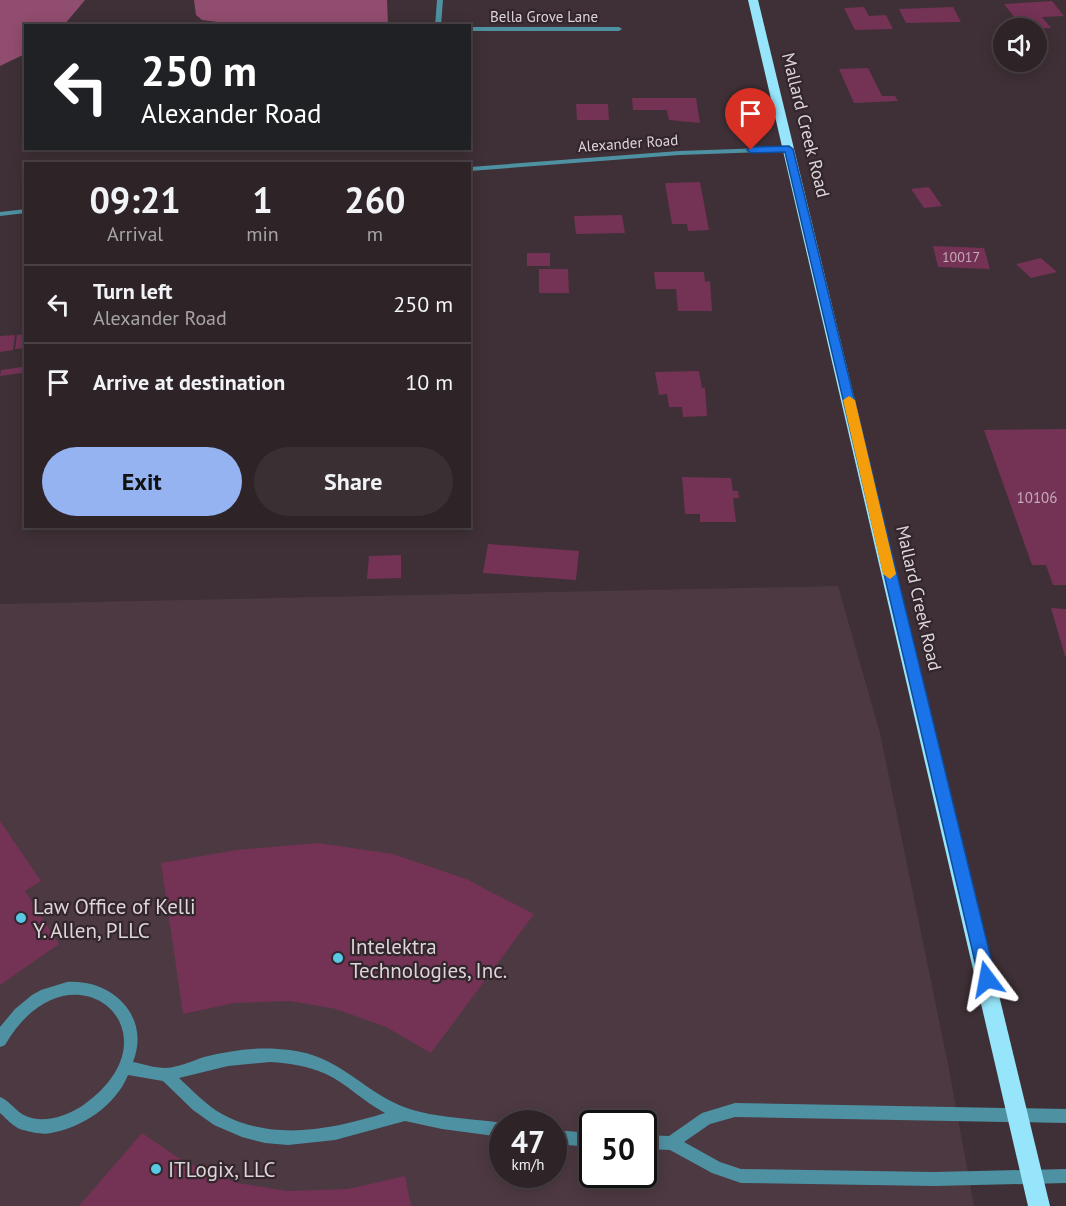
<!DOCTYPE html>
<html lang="en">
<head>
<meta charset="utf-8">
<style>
  :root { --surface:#2e2428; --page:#3a3034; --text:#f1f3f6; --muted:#a7a4a8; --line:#494145; --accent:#95b2f1 }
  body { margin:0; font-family:"PT Sans",sans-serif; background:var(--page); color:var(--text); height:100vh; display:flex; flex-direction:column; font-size:22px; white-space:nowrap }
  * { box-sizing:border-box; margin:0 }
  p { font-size:20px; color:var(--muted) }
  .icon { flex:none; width:33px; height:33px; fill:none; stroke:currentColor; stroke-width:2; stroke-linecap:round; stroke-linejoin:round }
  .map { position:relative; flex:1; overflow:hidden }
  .sheet { position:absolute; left:24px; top:162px; width:447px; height:366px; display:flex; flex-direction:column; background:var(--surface); border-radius:0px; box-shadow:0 3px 15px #0003,0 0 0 2px var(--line) }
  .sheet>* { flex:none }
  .banner { position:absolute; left:24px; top:24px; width:447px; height:126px; border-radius:0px; box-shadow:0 3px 15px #0003,0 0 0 2px var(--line); background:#202124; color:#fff; overflow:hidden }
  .controls { position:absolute; left:993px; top:18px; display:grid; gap:12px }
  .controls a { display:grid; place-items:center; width:54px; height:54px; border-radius:50%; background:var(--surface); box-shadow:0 3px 15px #0003,0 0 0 2px var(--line); font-size:30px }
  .speed { position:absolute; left:489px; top:1110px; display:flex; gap:12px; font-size:30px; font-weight:700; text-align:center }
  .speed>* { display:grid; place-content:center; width:78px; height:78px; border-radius:50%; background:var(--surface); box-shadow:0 3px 15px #0003,0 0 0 2px var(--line); line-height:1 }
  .speed small { font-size:15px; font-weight:400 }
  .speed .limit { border:3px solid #111; border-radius:9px; background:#fff; color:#111 }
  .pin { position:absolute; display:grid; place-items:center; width:51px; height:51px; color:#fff; margin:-62px -26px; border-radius:50% 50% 50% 0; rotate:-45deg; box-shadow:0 0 6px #0007 }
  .pin .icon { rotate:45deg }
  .me { position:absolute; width:66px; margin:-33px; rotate:347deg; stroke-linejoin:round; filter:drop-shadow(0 0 4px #0008) }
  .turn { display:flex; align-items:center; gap:21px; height:126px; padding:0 18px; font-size:27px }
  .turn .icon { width:78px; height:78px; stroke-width:2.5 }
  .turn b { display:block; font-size:42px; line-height:51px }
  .eta { display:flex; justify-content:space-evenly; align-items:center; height:102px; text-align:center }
  .eta b { font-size:36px; font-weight:800; line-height:42px }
  .action { display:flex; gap:12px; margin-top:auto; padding:12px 18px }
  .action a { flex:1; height:69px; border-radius:36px; background:var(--accent); color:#111; font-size:24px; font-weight:800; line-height:69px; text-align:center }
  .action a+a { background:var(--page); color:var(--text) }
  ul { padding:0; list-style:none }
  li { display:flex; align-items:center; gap:18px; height:78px; padding:0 18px; border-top:2px solid var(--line) }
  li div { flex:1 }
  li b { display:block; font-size:22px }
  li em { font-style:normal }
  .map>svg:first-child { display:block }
  .built { fill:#4d3942; fill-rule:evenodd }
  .forest { fill:#914d6f }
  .building { fill:#743255 }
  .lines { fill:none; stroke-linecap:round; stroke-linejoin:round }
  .minor { fill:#4e91a2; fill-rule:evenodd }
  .major { fill:#97e5fb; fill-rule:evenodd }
  .route { fill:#1a73e8; stroke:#114b97; stroke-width:1.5 }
  .slow { fill:#f59e0b }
  .poi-dot { fill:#59c8e4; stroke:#33262c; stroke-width:2 }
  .labels { text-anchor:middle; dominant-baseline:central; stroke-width:4.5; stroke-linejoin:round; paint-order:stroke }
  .far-number-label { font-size:14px; fill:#c4acb8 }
  .far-street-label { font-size:15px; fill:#ded5d9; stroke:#33262c }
  .number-label { font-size:15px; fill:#c4acb8 }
  .street-label { font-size:18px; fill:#ded5d9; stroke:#33262c }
  .near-poi-label { font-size:21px; fill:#ded5d9; stroke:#33262c; text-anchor:start }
</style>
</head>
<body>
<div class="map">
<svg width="1066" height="1206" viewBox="0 0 1066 1206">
  <rect width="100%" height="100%" fill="#3e3036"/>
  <path class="built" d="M838 586 880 733 948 1064 974 1206H0V604ZM502 1124H554V1174H502ZM592 1124H644V1174H592Z"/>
  <path class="forest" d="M0 0H85L64 25 26 26 25 54 0 66Z
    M194 0H387L388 25 250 26 202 20 196 15Z"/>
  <path class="building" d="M1052 1 1064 16 1042 17 1051 28 1036 29 1023 28 1004 4Z
    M864 7 869 16 886 15 893 29 855 30 844 8Z
    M953 7 961 22 906 23 899 9Z
    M868 68 882 96H895L898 101 854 103 839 69Z
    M632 98H696L700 123 669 120 667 110H633Z
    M576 104H608L609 120H577Z
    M700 182 709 230 688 231 687 224H672L665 183Z
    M929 187 942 206 924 208 911 189Z
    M622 215 625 233 576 234 574 216Z
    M933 246 984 248 990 269 938 267Z
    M527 253H550V266H527Z
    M1041 258 1057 272 1031 278 1016 264Z
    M539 269H568L569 293H539Z
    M654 272H704L705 282 710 281 712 311H678L676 289H656Z
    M26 334V348L15 349 17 335Z
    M15 335 13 350 0 352V336Z
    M22 367V373L0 376 1 370Z
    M699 371 702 388H705L707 416 683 417 682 407H669L667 394 659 395 655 372Z
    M1066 429V585H1053L1046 565H1032L984 430Z
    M682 477 731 478 733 491H738L739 498H733L736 522H700V514H685Z
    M488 544 579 551 576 580 483 573Z
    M401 555V578L367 579 369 556Z
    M1051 608 1066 609V656H1065Z
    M0 821 41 881 25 891 59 944 0 985Z
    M318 843 393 854 466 879 534 914 431 1053 386 1027 336 1009 290 1001 234 1003 183 1014 161 863 237 850Z
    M142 1133 183 1161 237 1183 288 1191 348 1189 405 1176 411 1206H79Z"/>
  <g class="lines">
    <path class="minor" d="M437 0H443L441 26H435Z
      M470 27H619L622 29 619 31H470Z
      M789 147H792V151L679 155 470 171V167L679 151Z
      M26 209V213L0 216V212Z
      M67 982C113 979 151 1017 133 1062 143 1064 155 1068 165 1068 177 1068 192 1061 204 1057 232 1050 261 1046 290 1050 338 1056 359 1087 399 1105 428 1118 470 1118 502 1123L503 1124 502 1137 442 1129 405 1121 335 1140 288 1145 265 1143 242 1137 214 1125 193 1110 163 1081 128 1075C116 1105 82 1128 51 1133 43 1135 31 1132 23 1130 14 1128 7 1119 0 1113V1097C10 1101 16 1112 26 1116 43 1124 67 1116 82 1106 187 1033 70 933 5 1045L0 1047V1027L15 1009 32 995 41 990ZM270 1062C290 1063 308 1066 326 1074 347 1084 364 1102 385 1113 333 1129 273 1142 222 1114 206 1105 193 1091 179 1078L228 1066Z
      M735 1103 1066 1109V1123L735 1117 710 1124 684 1142 720 1162 741 1169 934 1172 1066 1169V1183L934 1186 741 1183 712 1173 670 1150 644 1149V1135L669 1136 702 1113Z
      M554 1130 592 1133V1147L554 1144Z"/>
    <path class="major" d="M748 0H758L1050 1206H1028Z"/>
  </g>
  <path class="route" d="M789 146 793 149 996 979 993 985 987 987 981 985 979 979 785 152 751 153 747 150 751 147Z"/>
  <path class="slow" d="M849 396 855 400 896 574 890 579 883 574 843 400Z"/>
  <g class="poi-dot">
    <circle cx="21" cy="918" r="6"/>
    <circle cx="338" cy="958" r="6"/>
    <circle cx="156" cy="1169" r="6"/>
  </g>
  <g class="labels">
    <g class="far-number-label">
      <text x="961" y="257">10017</text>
    </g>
    <g class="far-street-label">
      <text x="544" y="16">Bella Grove Lane</text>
      <text transform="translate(628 143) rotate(-4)">Alexander Road</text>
    </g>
    <g class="number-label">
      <text x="1037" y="497">10106</text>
    </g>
    <g class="street-label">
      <text transform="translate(806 125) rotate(76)">Mallard Creek Road</text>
      <text transform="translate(919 598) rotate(77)">Mallard Creek Road</text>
    </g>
    <g class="near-poi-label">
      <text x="33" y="906">Law Office of Kelli<tspan x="33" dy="24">Y. Allen, PLLC</tspan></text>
      <text x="350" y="946">Intelektra<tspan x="350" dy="24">Technologies, Inc.</tspan></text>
      <text x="168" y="1169">ITLogix, LLC</text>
    </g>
  </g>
</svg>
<div class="controls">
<a><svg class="icon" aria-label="sound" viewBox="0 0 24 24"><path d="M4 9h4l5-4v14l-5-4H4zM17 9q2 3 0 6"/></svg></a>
</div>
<div class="speed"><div>47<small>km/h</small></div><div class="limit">50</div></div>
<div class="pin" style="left:751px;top:150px;background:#d93025"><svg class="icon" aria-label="arrive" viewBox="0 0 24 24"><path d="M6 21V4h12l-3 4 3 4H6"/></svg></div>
<svg class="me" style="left:987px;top:979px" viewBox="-20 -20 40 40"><path d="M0-17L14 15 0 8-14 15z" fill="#1a73e8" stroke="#fff" stroke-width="4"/></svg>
<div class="banner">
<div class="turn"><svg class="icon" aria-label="left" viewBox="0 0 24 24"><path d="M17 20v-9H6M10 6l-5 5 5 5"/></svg><div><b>250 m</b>Alexander Road</div></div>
</div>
<section class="sheet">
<div class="eta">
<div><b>09:21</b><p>Arrival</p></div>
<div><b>1</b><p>min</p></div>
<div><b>260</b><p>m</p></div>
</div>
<ul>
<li><svg class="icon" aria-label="left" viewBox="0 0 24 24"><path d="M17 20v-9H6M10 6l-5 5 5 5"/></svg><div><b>Turn left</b><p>Alexander Road</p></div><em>250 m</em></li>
<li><svg class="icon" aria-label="arrive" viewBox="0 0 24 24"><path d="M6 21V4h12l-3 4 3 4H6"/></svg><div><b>Arrive at destination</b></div><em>10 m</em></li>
</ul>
<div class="action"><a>Exit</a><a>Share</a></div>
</section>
</div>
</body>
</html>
